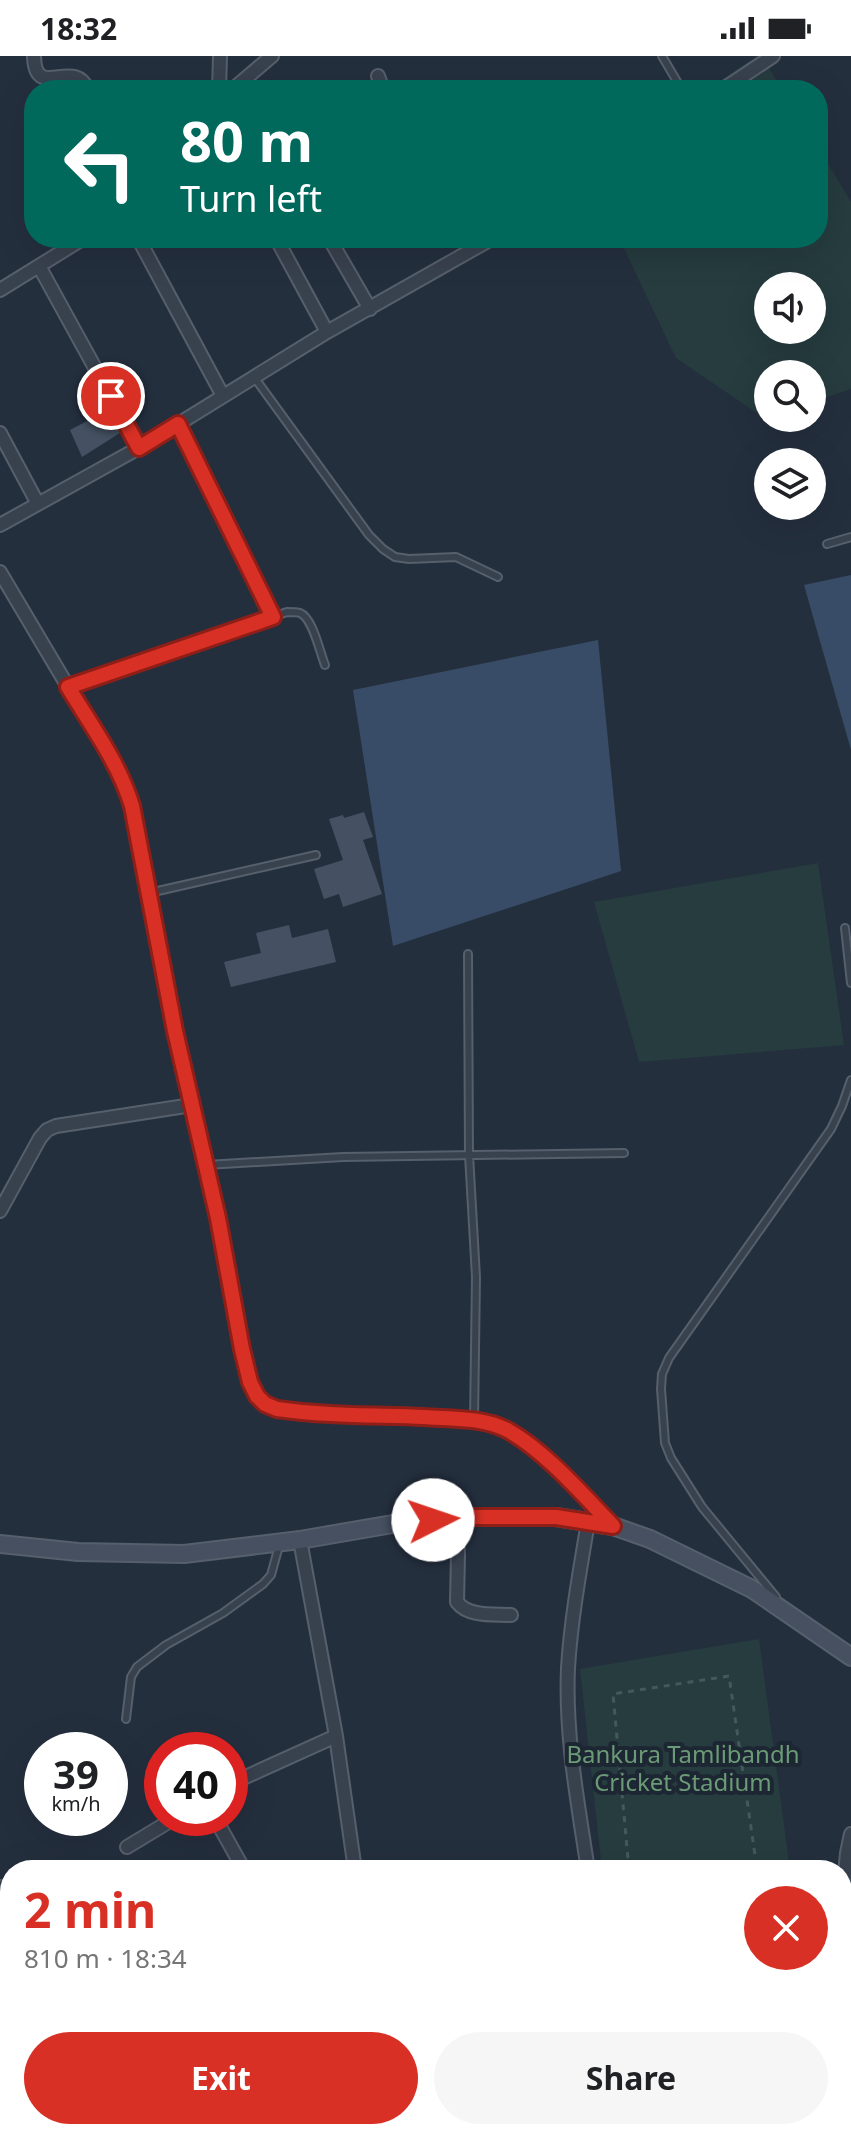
<!DOCTYPE html>
<html lang="en">
<head>
<meta charset="utf-8">
<style>
  :root { --surface:#fff; --page:#f6f6f6; --text:#202124; --muted:#757577; --accent:#d93025 }
  body { margin:0; font-family:"Noto Sans",sans-serif; background:var(--page); color:var(--text); height:100vh; display:flex; flex-direction:column; font-size:30px; white-space:nowrap }
  * { box-sizing:border-box; margin:0 }
  p { font-size:26px; color:var(--muted) }
  .icon { flex:none; width:44px; height:44px; fill:none; stroke:currentColor; stroke-width:2; stroke-linecap:round; stroke-linejoin:round }
  .map { position:relative; flex:1; overflow:hidden }
  .sheet { position:absolute; left:0px; top:1804px; width:852px; height:280px; display:flex; flex-direction:column; background:var(--surface); border-radius:32px 32px 0 0; box-shadow:0 8px 32px #0002 }
  .sheet>* { flex:none }
  .guide { position:absolute; left:24px; top:24px; width:804px; height:168px; border-radius:32px; box-shadow:0 8px 32px #0002; background:#00695c; color:#fff; overflow:hidden }
  .controls { position:absolute; left:754px; top:216px; display:grid; gap:16px }
  .controls a { display:grid; place-items:center; width:72px; height:72px; border-radius:50%; background:var(--surface); box-shadow:0 8px 32px #0002; font-size:40px }
  .speed { position:absolute; left:24px; top:1676px; display:flex; gap:16px; font-size:40px; font-weight:700; text-align:center }
  .speed>* { display:grid; place-content:center; width:104px; height:104px; border-radius:50%; background:var(--surface); box-shadow:0 8px 32px #0002; line-height:1 }
  .speed small { font-size:20px; font-weight:400 }
  .speed .limit { border:12px solid #d22; background:#fff; color:#111 }
  .pin { position:absolute; display:grid; place-items:center; width:68px; height:68px; color:#fff; margin:-34px; border:4px solid #fff; border-radius:50%; box-shadow:0 2px 8px #0007 }
  .me { position:absolute; width:88px; margin:-44px; rotate:86deg; stroke-linejoin:round; filter:drop-shadow(0 0 6px #0008) }
  .turn { display:flex; align-items:center; gap:28px; height:168px; padding:0 24px; font-size:36px }
  .turn .icon { width:104px; height:104px; stroke-width:2.5 }
  .turn b { display:block; font-size:56px; line-height:68px }
  .round { display:grid; place-items:center; flex:none; width:84px; height:84px; border-radius:42px; background:var(--page) }
  .headline { display:flex; align-items:center; justify-content:space-between; height:136px; padding:0 24px }
  h1 { font-size:48px; font-weight:700; line-height:60px; color:var(--accent) }
  .primary-button { display:flex; gap:16px; margin-top:auto; padding:16px 24px }
  .primary-button a { flex:1; height:92px; border-radius:48px; background:var(--accent); color:#fff; font-size:32px; font-weight:700; line-height:92px; text-align:center }
  .primary-button a+a { background:var(--page); color:var(--text) }
  .status { display:flex; justify-content:space-between; align-items:center; height:56px; padding:0 40px; background:var(--surface); direction:ltr }
  .status svg { height:22px; fill:currentColor }
  .map>svg:first-child { display:block }
  .green { fill:#263c3f; fill-rule:evenodd }
  .water { fill:#394c67 }
  .building { fill:#455162 }
  .lines { fill:none; stroke-linecap:round; stroke-linejoin:round }
  .lane-casing { stroke:#565f6c; stroke-width:10 }
  .street-casing { stroke:#565f6c; stroke-width:16 }
  .secondary-casing { stroke:#565f6c; stroke-width:20 }
  .path { stroke:#44595c; stroke-width:3; stroke-dasharray:6 6; stroke-linecap:butt }
  .lane { stroke:#38414e; stroke-width:6 }
  .street { stroke:#38414e; stroke-width:12 }
  .secondary { stroke:#465061; stroke-width:16 }
  .route-casing { stroke:#8d1f18; stroke-width:20 }
  .route { stroke:#d93025; stroke-width:14 }
  .labels { text-anchor:middle; dominant-baseline:central; stroke-width:8; stroke-linejoin:round; paint-order:stroke }
  .park-label { font-size:24px; fill:#6b9a76; stroke:#1d2633 }
</style>
</head>
<body>
<div class="status"><b>18:32</b><svg viewBox="0 0 49 12"><path d="M0 12V9h3v3zM5 12V6h3v6zM10 12V3h3v9zM15 12V0h3v12zM26 1h20v11H26zM47 4h2v5h-2z"/></svg></div>
<div class="map">
<svg width="851" height="2084" viewBox="0 0 851 2084">
  <rect width="100%" height="100%" fill="#242f3e"/>
  <path class="green" d="M757 0H761L783 34H706Z
    M818 91 851 146V333L812 346V318H768V361L764 362 676 302 619 182H818ZM768 230H812V274H768Z
    M818 807 844 989 639 1006 594 846Z
    M759 1583 790 1814H602L580 1613Z"/>
  <path class="water" d="M851 519V694L804 529Z
    M598 584 621 815 393 890 353 634Z"/>
  <path class="building" d="M108 354 120 377 82 401 70 374Z
    M364 756 373 781 363 784 382 838 343 851 339 838 324 843 314 813 343 804 329 763 343 759 344 762Z
    M289 869 292 882 328 873 336 906 231 931 224 906 261 897 256 877Z"/>
  <g class="lines">
    <defs>
      <path id="lane" d="M662 0 682 34
        M254 321 369 479 383 493 395 501 409 503 456 501 498 521
        M178 368 273 561
        M827 488 851 481
        M68 631 287 556C290 556 297 556 300 557 313 562 320 597 325 609
        M149 837 316 799
        M845 872 851 927
        M468 898 469 1099 476 1221 474 1365
        M206 1109 343 1101 624 1097
        M776 1541 702 1451 671 1402 665 1387 661 1333 662 1318 669 1302 831 1073 842 1050 851 1024
        M126 1663 131 1621 137 1611 166 1589 223 1557 263 1528 271 1519 279 1490
        M714 2074 716 2084"/>
      <path id="street" d="M34 0C35 46 74 0 88 34
        M378 20 383 34
        M219 34 220 0
        M232 34 272 0
        M722 34 773 0
        M138 182 223 340
        M276 182 327 276
        M329 182 370 253
        M39 210 139 392
        M0 234 84 182
        M0 377 38 448
        M0 469 146 388 327 276 493 182
        M0 516 125 727 132 750 175 975 218 1162 242 1293 250 1326 257 1340 265 1348 277 1353C324 1359 371 1359 418 1361 447 1362 483 1360 508 1375 544 1395 583 1440 613 1470
        M0 1155 40 1082 47 1074 56 1070 192 1049
        M456 1462 458 1499 457 1546C468 1561 494 1558 511 1559
        M588 1466C580 1514 571 1563 568 1612 565 1680 578 1748 588 1814
        M300 1484 336 1680 355 1814
        M230 1728 336 1680
        M215 1762 244 1814
        M127 1791 175 1762
        M0 1831 10 1842
        M842 1849 847 1797 851 1778
        M842 1948 851 1945
        M94 2074 95 2084
        M313 2074 315 2084
        M411 2074 414 2084
        M537 2084 557 2074
        M809 2084 810 2074"/>
      <path id="secondary" d="M0 1488 78 1496 184 1498 300 1484 410 1465 473 1461H556L613 1470 650 1483 752 1533 851 1601"/>
    </defs>
    <use href="#lane" class="lane-casing"/>
    <use href="#street" class="street-casing"/>
    <use href="#secondary" class="secondary-casing"/>
    <path class="path" d="M629 1814 613 1638 729 1620 757 1813 754 1814"/>
    <use href="#lane" class="lane"/>
    <use href="#street" class="street"/>
    <use href="#secondary" class="secondary"/>
  </g>
  <g class="lines">
    <defs>
      <path id="route" d="M111 340 139 392 178 368 273 561 68 631C91 669 119 707 132 750L175 975 218 1162 242 1293 250 1326 257 1340 265 1348 277 1353C326 1360 375 1359 424 1361 451 1363 484 1361 509 1375 546 1396 583 1439 613 1470L556 1461H473L433 1464"/>
    </defs>
    <use href="#route" class="route-casing"/>
    <use href="#route" class="route"/>
  </g>
  <g class="labels">
    <g class="park-label">
      <text x="683" y="1697">Bankura Tamlibandh<tspan x="683" dy="28">Cricket Stadium</tspan></text>
    </g>
  </g>
</svg>
<div class="controls">
<a><svg class="icon" aria-label="sound" viewBox="0 0 24 24"><path d="M4 9h4l5-4v14l-5-4H4zM17 9q2 3 0 6"/></svg></a>
<a><svg class="icon" aria-label="search" viewBox="0 0 24 24"><circle cx="10" cy="10" r="6"/><path d="M15 15l6 6"/></svg></a>
<a><svg class="icon" aria-label="layers" viewBox="0 0 24 24"><path d="M12 4l9 5-9 5-9-5zM3 14l9 5 9-5"/></svg></a>
</div>
<div class="speed"><div>39<small>km/h</small></div><div class="limit">40</div></div>
<div class="pin" style="left:111px;top:340px;background:#d93025"><svg class="icon" aria-label="arrive" viewBox="0 0 24 24"><path d="M6 21V4h12l-3 4 3 4H6"/></svg></div>
<svg class="me" style="left:433px;top:1464px" viewBox="-20 -20 40 40"><circle r="19" fill="#fff"/><path d="M0-13L10 11 0 6-10 11z" fill="#d93025"/></svg>
<div class="guide">
<div class="turn"><svg class="icon" aria-label="left" viewBox="0 0 24 24"><path d="M17 20v-9H6M10 6l-5 5 5 5"/></svg><div><b>80 m</b>Turn left</div></div>
</div>
<section class="sheet">
<div class="headline"><div><h1>2 min</h1><p>810 m · 18:34</p></div><a class="round" style="background:#d93025;color:#fff"><svg class="icon" aria-label="close" viewBox="0 0 24 24"><path d="M6 6l12 12M18 6L6 18"/></svg></a></div>
<div class="primary-button"><a>Exit</a><a>Share</a></div>
</section>
</div>
</body>
</html>
